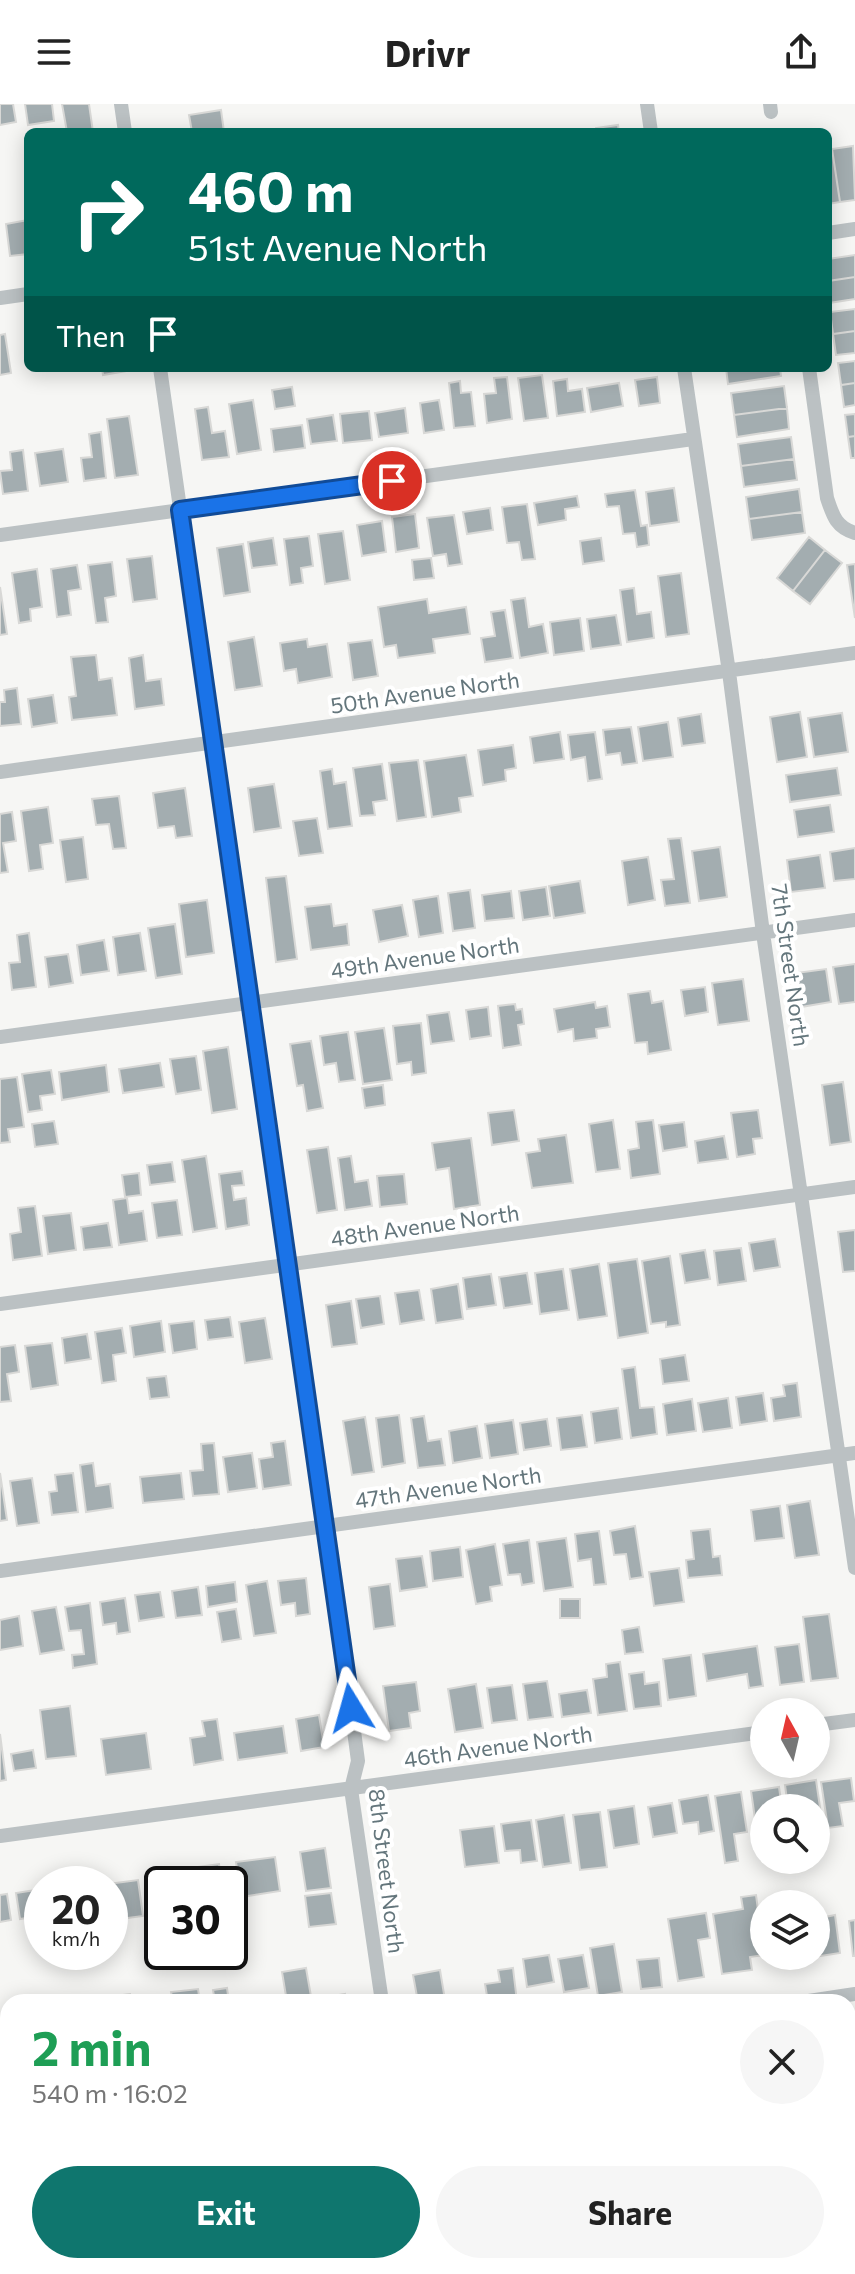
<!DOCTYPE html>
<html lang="en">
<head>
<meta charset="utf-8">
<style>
  :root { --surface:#fff; --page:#f6f6f6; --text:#222; --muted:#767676; --accent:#0f766e }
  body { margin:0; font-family:Commissioner,sans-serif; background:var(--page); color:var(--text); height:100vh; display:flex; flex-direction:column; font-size:30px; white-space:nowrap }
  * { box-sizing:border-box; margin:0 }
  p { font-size:26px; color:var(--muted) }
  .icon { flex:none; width:44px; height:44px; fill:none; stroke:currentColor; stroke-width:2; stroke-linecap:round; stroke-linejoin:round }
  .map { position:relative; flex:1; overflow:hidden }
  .panel { position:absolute; left:0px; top:1890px; width:856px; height:280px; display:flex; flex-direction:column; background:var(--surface); border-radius:24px 24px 0 0; box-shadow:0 4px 20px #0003 }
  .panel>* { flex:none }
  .top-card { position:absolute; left:24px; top:24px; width:808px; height:244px; border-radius:12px; box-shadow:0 4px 20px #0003; background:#00695c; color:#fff; overflow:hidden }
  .needle { width:52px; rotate:352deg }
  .tools { position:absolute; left:750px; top:1594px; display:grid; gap:16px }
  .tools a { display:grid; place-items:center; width:80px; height:80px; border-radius:50%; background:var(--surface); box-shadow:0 4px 20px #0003; font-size:40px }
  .speed { position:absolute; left:24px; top:1762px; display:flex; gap:16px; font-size:40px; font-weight:700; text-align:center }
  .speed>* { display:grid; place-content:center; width:104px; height:104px; border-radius:50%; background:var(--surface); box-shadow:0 4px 20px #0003; line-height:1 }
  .speed small { font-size:20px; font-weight:400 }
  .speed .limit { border:4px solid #111; border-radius:12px; background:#fff; color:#111 }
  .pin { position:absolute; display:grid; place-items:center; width:68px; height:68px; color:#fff; margin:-34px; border:4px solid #fff; border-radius:50%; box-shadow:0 2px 8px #0007 }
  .me { position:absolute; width:88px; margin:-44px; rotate:352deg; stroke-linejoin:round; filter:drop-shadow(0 0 6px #0008) }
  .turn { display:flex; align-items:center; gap:28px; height:168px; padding:0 32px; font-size:36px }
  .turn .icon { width:104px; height:104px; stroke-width:2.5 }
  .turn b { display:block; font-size:56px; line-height:68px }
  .then { display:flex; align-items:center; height:76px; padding:0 32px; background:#0003; gap:16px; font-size:30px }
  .round { display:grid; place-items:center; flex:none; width:84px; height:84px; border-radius:42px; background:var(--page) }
  .head { display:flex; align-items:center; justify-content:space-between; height:136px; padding:0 32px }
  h1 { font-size:48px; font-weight:700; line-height:60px; color:#1e9e55 }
  .button { display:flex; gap:16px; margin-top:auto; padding:16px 32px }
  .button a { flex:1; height:92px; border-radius:48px; background:var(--accent); color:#fff; font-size:32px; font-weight:700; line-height:92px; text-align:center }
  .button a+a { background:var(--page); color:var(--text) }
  header { display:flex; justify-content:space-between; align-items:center; height:104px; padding:0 32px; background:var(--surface); font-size:36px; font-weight:700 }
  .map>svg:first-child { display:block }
  .building { fill:#a3adb0; stroke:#d8d8d6; stroke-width:2 }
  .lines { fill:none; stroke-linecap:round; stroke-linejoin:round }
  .minor { stroke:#bbc1c3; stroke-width:14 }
  .route-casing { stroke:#114b97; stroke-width:20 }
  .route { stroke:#1a73e8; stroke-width:14 }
  .labels { text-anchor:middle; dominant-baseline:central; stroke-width:8; stroke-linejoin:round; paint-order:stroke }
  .street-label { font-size:22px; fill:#64767c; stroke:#fff }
</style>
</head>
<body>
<header><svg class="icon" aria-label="menu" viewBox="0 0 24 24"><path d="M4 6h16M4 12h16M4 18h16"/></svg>Drivr<svg class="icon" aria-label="share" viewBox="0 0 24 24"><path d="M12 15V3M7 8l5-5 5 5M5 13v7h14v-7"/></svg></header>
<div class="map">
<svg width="855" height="2170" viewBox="0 0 855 2170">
  <rect width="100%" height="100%" fill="#f6f6f4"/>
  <path class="building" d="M0 0H13L16 18 0 21Z
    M25 0H52L54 17 28 21Z
    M62 0H89L93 28H67Z
    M221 6 224 28H192L189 11Z
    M618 21 619 28H596V24Z
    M853 42 855 96 840 98 832 45Z
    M832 45 840 98 828 100V46Z
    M28 116V150L10 152 6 120Z
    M855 151V173L828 177V155Z
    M855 173V195L829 199 828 177Z
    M855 205V227L833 230 830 208Z
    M855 227V249L836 251 833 230Z
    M5 230 11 269 0 271V231Z
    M855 257V279L841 281 838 259Z
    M102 264H127V267L103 271Z
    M726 264H780L781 272 728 280Z
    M542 271 548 314 524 317 518 274Z
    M507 273 512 315 487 319 484 290 496 289 494 274Z
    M657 273 660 299 639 302 635 276Z
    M567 275 568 287 582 285 585 308 557 312 553 277Z
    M460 277 461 289 471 288 475 322 454 324 449 279Z
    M619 279 623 302 591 308 587 284Z
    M855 279V301L844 303 841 281Z
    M784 282 787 304 734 311 731 289Z
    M292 283 295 302 275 305 272 286Z
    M253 296 261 346 237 350 229 300Z
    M439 296 444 326 424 329 420 299Z
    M208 303 212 329 225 327 229 353 202 356 195 305Z
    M405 304 408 329 379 333 375 309Z
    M787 304 789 325 737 333 734 311Z
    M369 307 372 336 343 339 340 310Z
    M855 310V332L848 333 845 311Z
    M333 311 337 337 311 340 307 315Z
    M129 312 138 371 115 374 107 315Z
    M302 321 305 344 274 348 271 325Z
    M101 328 106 374 84 377 81 354 92 353 89 330Z
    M855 332V354H851L848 333Z
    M791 333 794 355 741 362 738 340Z
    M63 345 68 378 40 382 35 349Z
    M23 346 28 387 3 390 0 367 12 366 10 348Z
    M794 355 797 376 744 383 741 362Z
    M674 384 679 418 650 422 646 388Z
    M799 385 802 408 749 415 746 393Z
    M635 386 641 422 647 421 649 441 637 443 635 429 623 430 619 402 607 403 605 390Z
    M577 392 579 403 565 405 566 416 538 421 534 399Z
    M527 400 535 455 522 456 519 438 507 439 502 403Z
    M490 404 493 426 467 430 463 408Z
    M802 408 805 429 752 436 749 415Z
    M415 410 419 444 396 448 392 413Z
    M454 411 462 460 448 462 446 450 433 452 427 414Z
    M382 417 386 448 362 452 357 421Z
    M343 427 350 476 325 480 318 430Z
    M309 432 313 462 301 464 303 479 290 481 284 435Z
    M809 433 825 446 793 487 777 474Z
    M273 434 277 461 252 464 248 438Z
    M601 434 604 457 583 460 580 437Z
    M243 440 250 488 224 492 217 444Z
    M825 446 842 459 810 500 793 487Z
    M152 452 157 495 133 498 127 455Z
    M431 454 434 474 414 476 412 456Z
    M112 458 116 492 105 494 108 518 96 519 88 461Z
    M855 460V514L847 461Z
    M77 461 81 485 68 487 71 511 57 513 51 465Z
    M37 465 42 503 30 505 31 517 19 519 12 469Z
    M681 469 689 530 666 533 658 472Z
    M0 483 7 530 0 531Z
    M634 484 637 510 651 508 654 534 627 538 620 486Z
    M525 494 529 523 543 520 548 549 520 554 511 496Z
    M427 495 429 509 466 503 470 530 433 535 435 549 398 554 396 541 384 543 378 503Z
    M505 506 513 554 485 558 481 534 495 532 491 508Z
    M616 511 621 541 591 545 587 515Z
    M580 514 584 547 554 551 550 518Z
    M254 533 262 582 235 586 228 538Z
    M307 535 308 543 327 540 332 573 298 579 296 565 284 567 280 539Z
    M372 536 378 572 353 576 348 539Z
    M96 551 99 576 112 574 117 611 72 616 69 593 76 592 71 553Z
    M143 551 146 577 161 575 164 601 135 605 129 554Z
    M17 584 21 620 0 622V598H5L4 586Z
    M53 591 57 619 32 623 28 595Z
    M800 608 807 653 777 658 770 613Z
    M842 609 848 648 814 653 808 614Z
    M701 610 705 639 682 642 678 614Z
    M668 618 673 653 643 657 638 623Z
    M631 623 637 659 622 661 620 649 606 651 603 626Z
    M560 628 564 655 534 659 530 633Z
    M595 628 602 675 588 677 585 653 571 656 568 631Z
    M513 641 516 664 505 666 506 677 483 681 478 646Z
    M466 651 473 692 459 694 461 708 432 713 424 657Z
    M418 656 426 713 397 717 389 659Z
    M382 660 387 696 373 698 375 711 360 712 353 664Z
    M837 664 841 691 790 698 786 671Z
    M332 665 334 680 346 678 352 722 328 725 320 667Z
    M274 680 281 724 254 728 248 684Z
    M185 684 192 732 176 734 174 722 158 724 153 689Z
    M119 692 126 744 113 745 109 720 96 721 92 695Z
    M830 701 834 728 798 733 794 706Z
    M48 703 53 739 40 741 43 765 29 767 21 707Z
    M12 708 16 737 3 739 8 768 0 769V710Z
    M317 714 323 749 299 752 293 717Z
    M83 733 88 775 66 778 60 736Z
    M681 734 690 799 665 802 661 776 674 775 668 735Z
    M720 743 727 793 699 797 692 747Z
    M855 744V775L834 777 830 748Z
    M820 751 825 784 791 788 787 756Z
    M648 753 655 796 628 801 622 757Z
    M286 772 297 855 276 858 266 774Z
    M580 777 585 809 554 814 549 782Z
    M546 783 550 812 523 816 519 787Z
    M470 786 475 824 453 827 448 789Z
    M511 787 514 814 485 817 482 791Z
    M438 792 443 829 419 833 413 796Z
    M207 796 214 849 186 853 179 800Z
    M331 800 334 822 347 820 349 841 311 846 305 803Z
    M402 801 408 832 379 838 373 806Z
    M175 820 182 870 156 874 148 824Z
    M29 829 36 883 12 886 9 859 20 858 17 831Z
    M140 829 146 867 118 871 113 833Z
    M104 836 109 867 81 871 77 841Z
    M68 850 73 879 49 883 45 853Z
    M855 860V898L839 900 833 863Z
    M826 865 831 898 801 903 796 869Z
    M743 875 749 917 718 921 712 879Z
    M705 883 708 908 685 912 681 886Z
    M650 887 652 899 663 897 671 946 648 950 647 938 635 939 628 890Z
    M595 898 596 904 607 902 610 923 596 925 597 934 574 937 573 925 558 928 554 905Z
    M515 900 516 906 522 905 524 920 518 921 521 941 503 944 498 902Z
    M488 903 491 932 470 935 466 906Z
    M449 908 454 937 431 940 427 911Z
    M421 919 426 969 412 971 411 958 397 960 393 922Z
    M384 924 392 976 363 980 355 928Z
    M348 928 355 976 339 978 336 959 324 961 320 932Z
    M311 937 323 1004 307 1007 303 981 297 982 290 940Z
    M228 943 237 1005 212 1009 203 947Z
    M196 952 201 986 176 990 170 955Z
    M160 959 164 983 123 989 119 965Z
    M106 961 109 988 62 996 59 968Z
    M51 966 55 990 40 992 42 1006 28 1008 22 970Z
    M17 973 24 1023 8 1025 10 1038 0 1039V975Z
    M843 978 851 1038 830 1041 822 981Z
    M383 981 385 1001 365 1004 362 984Z
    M514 1006 519 1037 492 1041 488 1009Z
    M758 1006 762 1034 753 1035 755 1050 737 1053 731 1009Z
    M613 1016 620 1065 596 1068 589 1020Z
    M653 1016 660 1070 631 1074 628 1046 639 1044 636 1018Z
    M54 1017 58 1040 35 1043 32 1020Z
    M684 1018 687 1043 663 1047 659 1021Z
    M566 1031 573 1079 532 1084 526 1049 540 1047 538 1035Z
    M724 1032 728 1055 698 1059 695 1037Z
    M471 1034 480 1101 454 1105 449 1064 436 1066 432 1039Z
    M328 1043 337 1106 317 1109 307 1046Z
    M206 1052 217 1124 193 1128 182 1056Z
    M351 1052 355 1078 368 1076 372 1102 345 1106 338 1054Z
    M172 1058 175 1078 150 1081 147 1061Z
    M242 1067 244 1081 232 1082 234 1096 246 1094 249 1121 226 1125 219 1070Z
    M139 1069 141 1091 125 1093 122 1071Z
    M404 1070 407 1100 380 1103 377 1072Z
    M127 1094 129 1109 143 1107 147 1137 119 1141 113 1096Z
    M177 1096 182 1131 157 1134 152 1099Z
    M35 1102 42 1152 13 1156 10 1130 21 1128 18 1104Z
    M71 1109 76 1146 48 1150 43 1112Z
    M108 1119 112 1143 84 1146 81 1123Z
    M855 1126V1167L843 1168 838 1128Z
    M775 1135 780 1163 754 1167 749 1139Z
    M741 1144 746 1177 718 1181 714 1147Z
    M705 1146 710 1175 685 1179 680 1150Z
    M670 1152 680 1221 666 1223V1218L651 1220 642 1157Z
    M637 1155 648 1229 618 1234 608 1159Z
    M599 1160 607 1212 578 1216 570 1165Z
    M563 1165 569 1206 540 1210 535 1169Z
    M527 1169 532 1200 504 1204 499 1173Z
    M491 1170 496 1201 467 1205 463 1174Z
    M458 1180 463 1215 436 1219 431 1185Z
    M419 1186 424 1216 400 1220 395 1189Z
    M380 1192 384 1220 361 1224 356 1195Z
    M351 1197 357 1240 332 1243 326 1201Z
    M230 1213 233 1233 208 1236 205 1216Z
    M265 1214 272 1255 245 1259 239 1218Z
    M161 1217 165 1248 134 1253 130 1222Z
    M194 1217 197 1245 173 1249 169 1220Z
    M122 1224 126 1249 113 1251 116 1277 102 1279 95 1228Z
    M87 1230 91 1255 65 1259 62 1234Z
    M52 1239 58 1281 31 1285 25 1242Z
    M15 1241 19 1268 7 1270 11 1297 0 1298V1243Z
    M685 1251 689 1277 663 1280 660 1255Z
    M635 1263 640 1304 654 1303 657 1330 631 1334 622 1265Z
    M166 1272 169 1293 150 1295 147 1274Z
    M797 1279 801 1313 774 1317 771 1294 785 1292 783 1281Z
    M763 1289 767 1317 740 1321 736 1293Z
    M728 1294 732 1324 703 1328 698 1299Z
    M692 1295 696 1327 667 1331 663 1300Z
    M618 1304 622 1335 595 1339 591 1308Z
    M399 1311 405 1359 382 1363 376 1314Z
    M582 1311 587 1343 561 1346 557 1314Z
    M424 1312 428 1337 441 1335 445 1361 418 1364 411 1314Z
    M365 1313 374 1368 352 1371 343 1317Z
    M547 1315 551 1342 524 1346 520 1319Z
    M513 1316 518 1350 490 1354 485 1320Z
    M477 1322 482 1354 453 1359 449 1327Z
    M285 1337 291 1381 263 1385 259 1355 273 1353 271 1339Z
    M214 1339 219 1390 193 1392 190 1367 203 1366 201 1340Z
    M252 1349 257 1384 228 1388 223 1353Z
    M93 1359 96 1382 110 1380 113 1404 86 1408 80 1361Z
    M0 1369 7 1416 0 1417Z
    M73 1369 78 1408 52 1411 49 1388 57 1387 55 1371Z
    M181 1369 184 1395 143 1399 140 1373Z
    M32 1374 39 1419 17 1422 10 1377Z
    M810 1397 819 1451 795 1454 787 1401Z
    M780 1402 784 1434 755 1437 751 1406Z
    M635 1422 643 1473 630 1475 626 1450 614 1451 610 1427Z
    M710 1425 713 1453 720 1452 722 1471 688 1474 686 1456 694 1455 691 1427Z
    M599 1427 606 1480 594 1481 591 1455 578 1457 575 1430Z
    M566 1434 573 1483 544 1487 537 1438Z
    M529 1436 534 1479 522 1481 520 1470 508 1471 503 1440Z
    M495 1440 502 1481 490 1483 492 1497 476 1500 466 1446Z
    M460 1443 463 1473 433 1477 430 1447Z
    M422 1452 427 1483 400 1487 396 1455Z
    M679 1464 684 1498 654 1502 649 1468Z
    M306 1474 310 1510 296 1512 295 1499 281 1501 278 1477Z
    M267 1477 276 1529 254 1532 246 1481Z
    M235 1478 237 1498 208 1503 206 1482Z
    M390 1480 395 1522 374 1525 369 1483Z
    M198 1483 202 1511 176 1514 172 1487Z
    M160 1488 164 1513 139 1517 135 1491Z
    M125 1494 130 1528 117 1530 116 1519 103 1521 100 1498Z
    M560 1495H580V1514H560Z
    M90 1499 97 1560 73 1564 72 1551 84 1550 81 1526 69 1527 65 1503Z
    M56 1503 64 1546 40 1550 32 1507Z
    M236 1505 241 1535 222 1538 217 1508Z
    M829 1510 838 1574 811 1577 803 1513Z
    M19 1512 23 1542 0 1546V1516Z
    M639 1523 643 1548 625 1550 622 1526Z
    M799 1540 804 1578 780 1581 775 1543Z
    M757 1542 763 1582 749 1584 747 1570 707 1577 703 1550Z
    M691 1551 696 1592 668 1596 663 1555Z
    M620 1558 627 1607 598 1611 593 1575 607 1573 606 1560Z
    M644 1568 645 1580 659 1578 661 1602 634 1605 629 1570Z
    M547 1577 553 1613 528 1616 523 1580Z
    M416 1578 420 1607 409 1609 411 1624 389 1627 383 1582Z
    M476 1580 483 1624 455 1628 448 1585Z
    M512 1581 517 1616 492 1619 487 1584Z
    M587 1586 591 1609 562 1613 559 1590Z
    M70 1602 76 1652 46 1655 40 1606Z
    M319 1611 324 1643 301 1647 296 1615Z
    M217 1615 223 1656 194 1661 190 1634 205 1632 202 1617Z
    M283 1622 287 1649 238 1656 234 1629Z
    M146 1629 151 1665 106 1671 101 1635Z
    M0 1630 6 1676 0 1677Z
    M33 1646 36 1664 14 1667 11 1650Z
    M851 1674 854 1697 839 1699 843 1722 828 1724 821 1678Z
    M816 1676 825 1737 816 1738V1704H788L785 1681Z
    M779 1683 782 1704H764V1756H761L751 1687Z
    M741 1688 747 1728 734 1730 738 1757 725 1759 715 1692Z
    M708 1691 714 1727 699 1730 698 1718 683 1720 679 1696Z
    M672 1699 677 1729 653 1733 648 1703Z
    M634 1702 639 1740 614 1744 608 1706Z
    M600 1708 607 1763 580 1766 573 1711Z
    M564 1711 571 1759 543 1763 536 1716Z
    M531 1716 537 1757 521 1759 520 1746 505 1747 501 1720Z
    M494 1722 499 1759 465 1763 460 1726Z
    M325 1744 331 1784 306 1787 300 1748Z
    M275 1753 280 1787 241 1793 236 1758Z
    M219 1760 222 1780H199L197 1763Z
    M184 1768 186 1780H163L162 1772Z
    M138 1776 143 1812 112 1816 110 1780H108Z
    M42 1785V1838L37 1839 33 1813 20 1815 16 1789Z
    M331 1789 336 1820 309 1823 305 1792Z
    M7 1790 11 1816 0 1818V1791Z
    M756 1791 764 1851 750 1853 752 1866 722 1870 713 1810 743 1805 741 1793Z
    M706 1809 710 1834 698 1836 704 1873 678 1877 668 1815Z
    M835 1811 840 1849 814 1853 816 1852V1829H822L820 1814Z
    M855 1816V1852H853L849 1817Z
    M614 1840 622 1888 598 1892 590 1844Z
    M549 1851 554 1878 527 1883 523 1855Z
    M583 1851 589 1884 564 1888 558 1855Z
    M774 1852H798L799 1859 775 1862Z
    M659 1854 662 1883 641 1885 637 1856Z
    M306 1864 312 1898H287L282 1868Z
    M513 1864 517 1898H488L485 1880 500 1878 498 1866Z
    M440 1866 445 1896 418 1898 413 1871Z
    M227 1884 229 1898H215L213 1886Z
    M198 1885 200 1898H173L171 1888Z
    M130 1890 131 1898H106L105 1893Z
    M345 1890 346 1898H321V1894Z
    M853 1937 855 1990 848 1991V1938Z
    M855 2061V2103L850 2104 848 2062Z
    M126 2162H156L157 2170H127Z
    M180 2162H201V2169L181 2170Z
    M359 2162H380L382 2170H360Z
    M489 2162H515L516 2166 490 2170Z
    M311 2163 312 2170H291L290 2166Z"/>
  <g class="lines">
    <path class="minor" d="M121 0 125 28
      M647 0 651 28
      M770 0 771 8
      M828 129 855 125
      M0 194 28 190
      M160 264 344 1552 358 1657 351 1685 382 1898
      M684 264 729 568 763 829 855 1464
      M809 264 827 394C833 412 836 423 855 429
      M0 431 693 335
      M0 668 855 549
      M0 933 855 816
      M0 1200 855 1083
      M0 1467 855 1349
      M816 1621 855 1616
      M0 1732 764 1628
      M802 1898 855 1890
      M0 2014 8 2012
      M418 2162 419 2170
      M790 2170 845 2162"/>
  </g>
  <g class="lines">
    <defs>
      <path id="route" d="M351 1604 180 406 392 377"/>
    </defs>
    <use href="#route" class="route-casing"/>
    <use href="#route" class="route"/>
  </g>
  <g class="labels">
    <g class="street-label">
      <text transform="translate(425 588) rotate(-8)">50th Avenue North</text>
      <text transform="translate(425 853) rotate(-8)">49th Avenue North</text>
      <text transform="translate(791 861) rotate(82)">7th Street North</text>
      <text transform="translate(425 1121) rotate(-8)">48th Avenue North</text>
      <text transform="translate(448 1383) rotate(-8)">47th Avenue North</text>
      <text transform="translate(498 1642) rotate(-8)">46th Avenue North</text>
      <text transform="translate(387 1767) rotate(83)">8th Street North</text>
    </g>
  </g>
</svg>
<div class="tools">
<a><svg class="needle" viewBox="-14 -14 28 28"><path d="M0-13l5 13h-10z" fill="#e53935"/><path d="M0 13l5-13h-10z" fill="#767676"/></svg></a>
<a><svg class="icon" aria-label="search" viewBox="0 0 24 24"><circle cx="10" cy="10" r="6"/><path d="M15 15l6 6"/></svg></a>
<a><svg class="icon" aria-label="layers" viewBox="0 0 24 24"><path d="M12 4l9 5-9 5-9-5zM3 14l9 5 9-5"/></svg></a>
</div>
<div class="speed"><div>20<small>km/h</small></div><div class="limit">30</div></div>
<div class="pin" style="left:392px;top:377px;background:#d93025"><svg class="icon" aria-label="arrive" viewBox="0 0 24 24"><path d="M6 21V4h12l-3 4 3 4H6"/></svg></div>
<svg class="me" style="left:351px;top:1604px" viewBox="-20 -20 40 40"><path d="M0-17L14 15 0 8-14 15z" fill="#1a73e8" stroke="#fff" stroke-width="4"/></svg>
<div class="top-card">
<div class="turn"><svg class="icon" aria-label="right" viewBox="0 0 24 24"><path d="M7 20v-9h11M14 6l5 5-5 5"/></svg><div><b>460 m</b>51st Avenue North</div></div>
<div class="then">Then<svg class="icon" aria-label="arrive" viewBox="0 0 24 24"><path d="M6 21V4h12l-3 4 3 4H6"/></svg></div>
</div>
<section class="panel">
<div class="head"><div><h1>2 min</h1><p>540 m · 16:02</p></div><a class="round"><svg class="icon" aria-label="close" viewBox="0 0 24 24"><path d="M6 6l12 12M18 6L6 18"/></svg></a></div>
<div class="button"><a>Exit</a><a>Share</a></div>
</section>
</div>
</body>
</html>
